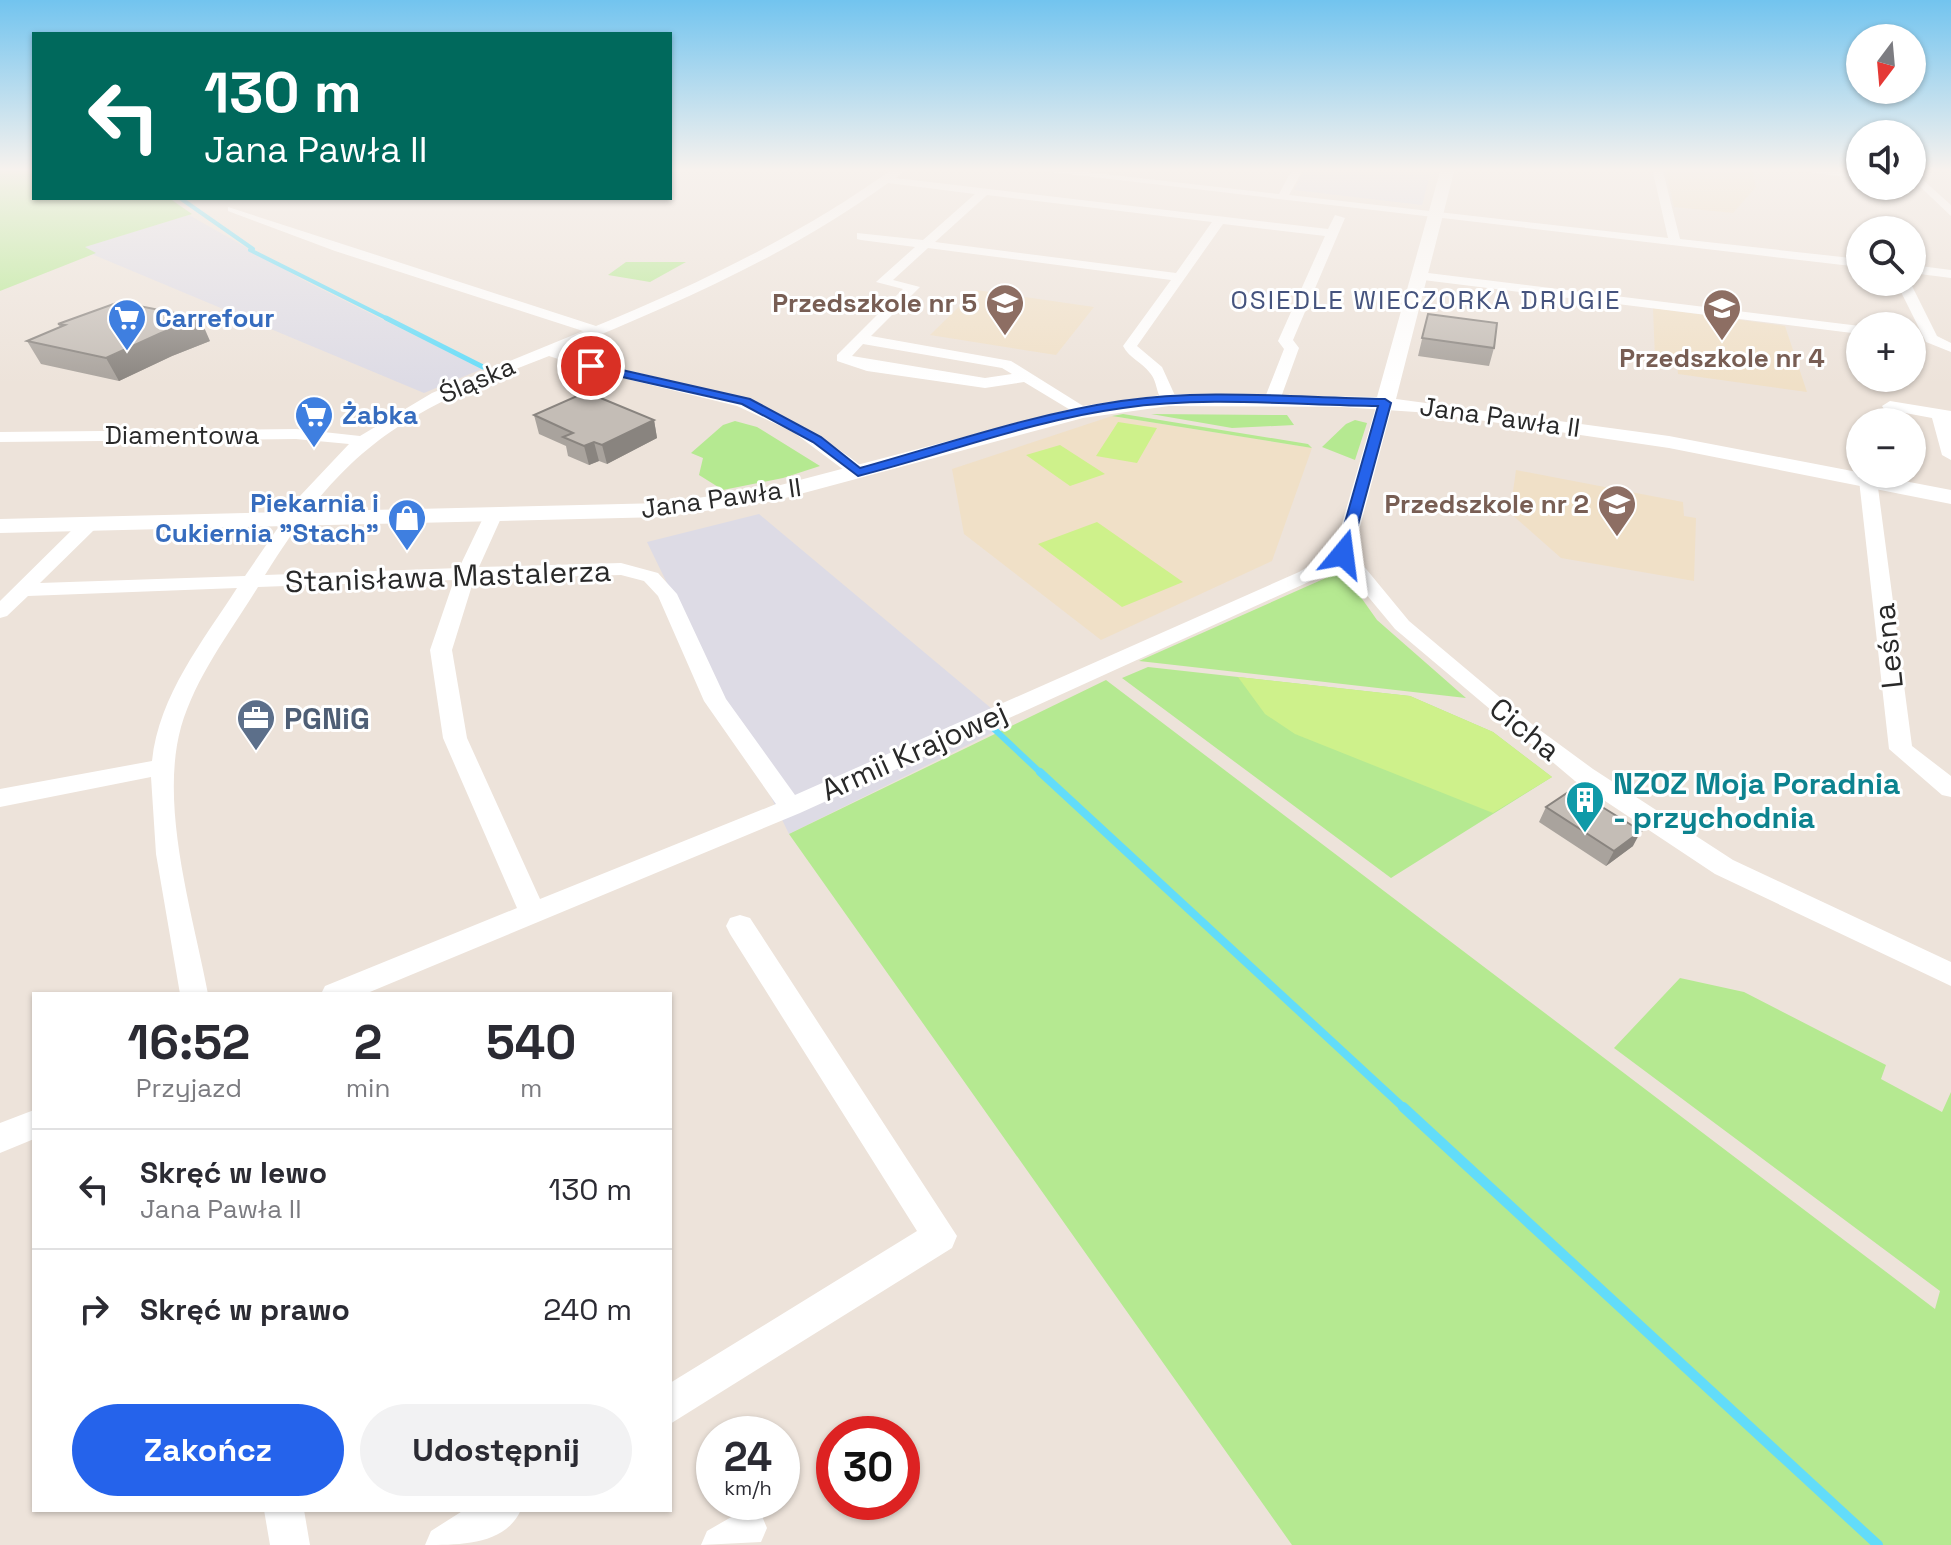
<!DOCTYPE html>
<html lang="pl">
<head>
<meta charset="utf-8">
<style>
  :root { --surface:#fff; --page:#f2f2f3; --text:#2b2b33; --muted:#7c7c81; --line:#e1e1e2; --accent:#2563eb }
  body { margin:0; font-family:"Space Grotesk",sans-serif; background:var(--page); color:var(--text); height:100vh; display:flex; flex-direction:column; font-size:30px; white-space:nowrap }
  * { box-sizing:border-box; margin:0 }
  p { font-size:26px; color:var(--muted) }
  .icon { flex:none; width:44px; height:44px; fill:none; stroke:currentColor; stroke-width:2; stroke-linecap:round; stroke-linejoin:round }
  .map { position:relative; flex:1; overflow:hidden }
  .sheet { position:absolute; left:32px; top:992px; width:640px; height:520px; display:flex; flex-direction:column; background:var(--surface); border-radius:0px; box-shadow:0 2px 6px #0004 }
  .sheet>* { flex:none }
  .guide { position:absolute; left:32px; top:32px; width:640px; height:168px; border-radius:0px; box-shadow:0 2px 6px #0004; background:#00695c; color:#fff; overflow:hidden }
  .needle { width:52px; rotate:196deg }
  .fabs { position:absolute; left:1846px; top:24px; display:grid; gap:16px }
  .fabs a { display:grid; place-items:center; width:80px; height:80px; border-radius:50%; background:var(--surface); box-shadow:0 2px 6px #0004; font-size:40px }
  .speed { position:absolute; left:696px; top:1416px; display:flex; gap:16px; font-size:40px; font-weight:700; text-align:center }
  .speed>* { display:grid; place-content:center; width:104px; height:104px; border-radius:50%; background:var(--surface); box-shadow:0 2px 6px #0004; line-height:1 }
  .speed small { font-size:20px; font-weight:400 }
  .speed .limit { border:12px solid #d22; background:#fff; color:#111 }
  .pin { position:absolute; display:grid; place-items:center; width:68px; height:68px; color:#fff; margin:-34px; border:4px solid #fff; border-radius:50%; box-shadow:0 2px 8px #0007 }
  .me { position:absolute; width:88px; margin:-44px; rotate:16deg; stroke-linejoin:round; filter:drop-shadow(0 0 6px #0008) }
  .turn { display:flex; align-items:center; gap:28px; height:168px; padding:0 40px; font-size:36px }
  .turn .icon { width:104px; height:104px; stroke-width:2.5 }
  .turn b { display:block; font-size:56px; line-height:68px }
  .eta { display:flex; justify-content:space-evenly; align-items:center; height:136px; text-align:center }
  .eta b { font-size:48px; font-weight:700; line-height:56px }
  .action { display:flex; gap:16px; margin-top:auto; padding:16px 40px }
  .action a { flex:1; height:92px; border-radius:48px; background:var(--accent); color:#fff; font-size:32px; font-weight:700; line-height:92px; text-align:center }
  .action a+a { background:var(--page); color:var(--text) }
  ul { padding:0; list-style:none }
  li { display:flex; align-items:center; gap:24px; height:120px; padding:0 40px; border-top:2px solid var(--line) }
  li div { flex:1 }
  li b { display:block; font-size:30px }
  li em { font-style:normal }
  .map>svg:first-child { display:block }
  .industrial { fill:#dddbe5 }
  .education { fill:#f0e0c7 }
  .green { fill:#b5e991 }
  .pitch { fill:#cef18b }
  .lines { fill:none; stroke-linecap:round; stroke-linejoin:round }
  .stream-far4 { stroke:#62dcf9; stroke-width:4 }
  .stream-far3 { stroke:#62dcf9; stroke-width:5 }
  .stream-far2 { stroke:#62dcf9; stroke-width:6 }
  .stream-far1 { stroke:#62dcf9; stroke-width:8 }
  .stream { stroke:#62dcf9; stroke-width:10 }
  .minor { fill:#fff; fill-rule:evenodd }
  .tertiary { fill:#fff; fill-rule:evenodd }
  .wall { fill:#a9a39d }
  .shaded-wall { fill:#89847f }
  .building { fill:#c4bdb6; stroke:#89847f; stroke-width:2 }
  .route { fill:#2563eb; stroke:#184099; stroke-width:2 }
  .labels { text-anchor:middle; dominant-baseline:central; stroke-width:6; stroke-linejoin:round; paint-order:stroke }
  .far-neighbourhood-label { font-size:26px; letter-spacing:2px; fill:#46547e; stroke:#fff }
  .far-education-label { font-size:26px; font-weight:bold; fill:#785e54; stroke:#fff; text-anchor:end }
  .far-shop-label { font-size:26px; font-weight:bold; fill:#366cbe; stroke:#fff; text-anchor:start }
  .far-street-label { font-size:26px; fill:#292929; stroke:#fff }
  .street-label { font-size:30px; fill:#292929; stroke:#fff }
  .service-label { font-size:30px; font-weight:bold; fill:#4e5e75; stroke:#fff; text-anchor:start }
  .culture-label { font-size:30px; font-weight:bold; fill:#0d838f; stroke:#fff; text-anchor:start }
</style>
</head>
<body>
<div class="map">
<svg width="1951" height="1545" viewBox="0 0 1951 1545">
  <rect width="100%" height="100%" fill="#ede3da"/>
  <path class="industrial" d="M1305 168H1432L1422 205 1294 190Z
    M189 215 305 281 482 369 424 393 94 255 84 247Z
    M759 514 1010 724 789 834 647 542Z"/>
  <path class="education" d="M1665 168H1751L1756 187 1733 213 1674 207Z
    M976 290 1094 307 1056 355 930 335Z
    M1653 308 1785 326 1807 392 1678 374 1677 362 1655 359Z
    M1112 416 1312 448 1272 561 1101 640 964 534 952 469Z
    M1516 470 1683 502 1684 516 1696 518 1694 581 1561 558 1510 513Z"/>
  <path class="green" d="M0 168H34V198H169L192 214 85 247 96 253 0 291Z
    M626 262H686L650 282 608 275Z
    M1123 414 1308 444 1312 448 1112 416Z
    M1151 414 1287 415 1294 425 1232 428Z
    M1355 420 1367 423 1355 460 1322 447 1346 424Z
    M735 421 757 427 820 466 783 478 723 490 699 475 703 458 691 453 723 425Z
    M1337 573 1348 579 1377 620 1466 698 1139 661Z
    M1148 667 1410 696 1493 732 1552 777 1391 878 1122 678Z
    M1106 680 1935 1309 1940 1291 1614 1048 1680 978 1744 992 1886 1065 1881 1079 1942 1112 1951 1092V1545H1292L789 834Z"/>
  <path class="pitch" d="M1118 422 1157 428 1137 463 1096 456Z
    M1060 445 1105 474 1070 486 1026 455Z
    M1097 522 1183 582 1122 607 1038 544Z
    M1238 677 1410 696 1493 732 1552 777 1493 813 1295 734 1265 714Z"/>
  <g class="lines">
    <path class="stream-far4" d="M180 198 253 249 250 250 390 320"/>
    <path class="stream-far3" d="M386 318 483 367"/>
    <path class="stream-far2" d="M993 728 1042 774"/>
    <path class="stream-far1" d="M1040 772 1405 1109"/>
    <path class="stream" d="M1403 1107 1878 1545"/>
    <path class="minor" d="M894 168H907L896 178 1328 229 1335 215 1345 218 1293 340 1299 348 1280 400 1272 405 1264 400 1284 349 1278 341 1325 236 1223 224 1137 346 1162 367 1177 400 1169 405C1155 400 1159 383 1150 373 1142 362 1130 359 1123 346L1171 280 928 248 893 280 920 287 871 336 1011 361 1088 409 1090 412 1082 417 1024 382 985 388 867 371 837 361V355L903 289 876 282 915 247 861 240 857 239V233L923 240 975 194 888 183C789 255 676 304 563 350 579 354 594 362 610 366 718 393 772 397 864 468V476H852L793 432 737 406 598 372 549 356C406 412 348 441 265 575L459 568 484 516 493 510 502 516 479 567 621 563 658 573 677 594 726 699 795 795 1299 572 1334 551 1377 403 1385 398 1393 403 1353 553 1409 621 1533 725 1593 769 1733 860 1951 962V986L1715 874 1575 781 1395 629 1341 564 1313 580 800 813 365 994H321L325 986 517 908 443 738 430 650 454 580 258 587C230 632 196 676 181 727 159 807 193 914 208 994H180L156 854 151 777 0 807V789L152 761C159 695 203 641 237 588L28 596 7 616 0 618V601L81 521H95V529L40 583 245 576 299 497 349 444 296 439 0 442V432L296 429 360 436 432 393 583 331 335 251 228 211V207L596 326C701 283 802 234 894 168ZM987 195 1212 222 1176 273 935 242ZM863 344 1002 368 1012 374 985 378 852 356ZM621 575 644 581 658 596 704 701 776 804 540 899 467 738 452 650 474 579Z
      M1015 168H1052L1279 194 1293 168H1304L1289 195 1668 238 1652 168H1662L1680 239 1860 259V267Z
      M1797 168 1860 173V179L1802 171Z
      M1912 170 1951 205V216L1912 179Z
      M1912 265 1951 270V278L1912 273Z
      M1420 272 1860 326H1861L1860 334 1415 279V273Z
      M1896 282H1910L1937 336 1951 343V352L1926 342Z
      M1890 401 1951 411V460L1942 455 1932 418 1884 409 1882 406Z
      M1868 475 1877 480 1912 746 1951 776V797L1942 795 1889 749 1859 480Z
      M740 915 750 918 957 1236 952 1248 670 1424V1383L917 1231 730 934 726 926 730 918Z
      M34 1110V1139L0 1153V1123Z
      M747 1508 761 1514 767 1528 761 1542 701 1545 707 1531Z
      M264 1510H304L310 1545H270Z
      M464 1510H521C505 1545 461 1545 425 1545L431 1531Z"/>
    <path class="tertiary" d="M1441 168H1455L1396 399 1669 436 1951 490V504L1669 448 1431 413 1341 407 1169 406 1083 418 774 501 663 517 0 533V519L663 503 773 487 1082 406 1169 394 1377 397Z"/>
  </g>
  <path class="wall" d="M1428 314 1494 348 1489 366 1418 356Z
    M58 324 210 341 172 356 119 381 41 364 27 341 60 327Z
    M534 415 654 420 657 438 607 464 599 461 589 465 568 456 566 446 539 434Z
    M1546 807 1633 846 1606 866 1539 822Z"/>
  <path class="shaded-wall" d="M200 318 210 341 172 356 119 381 106 358 161 333Z
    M654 420 657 438 607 464 602 445Z
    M594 442 599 461 589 465 584 446Z
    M1641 831 1633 846 1606 866 1614 851Z"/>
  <path class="building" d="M119 302 200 318 161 333 106 358 27 341 65 325 58 324Z
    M1428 314 1497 323 1494 348 1422 338Z
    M586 392 654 420 602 445 594 442 584 446 563 437 573 433 534 415Z
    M1573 789 1641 831 1614 851 1546 807Z"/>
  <linearGradient id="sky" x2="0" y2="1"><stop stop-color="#72c4ef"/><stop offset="0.44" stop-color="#f7f2ee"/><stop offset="1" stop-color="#f7f2ee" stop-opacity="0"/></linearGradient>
  <rect width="1951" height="385" fill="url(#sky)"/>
  <path class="route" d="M591 363 750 399 821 437 860 468C946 444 1033 414 1121 401 1207 388 1299 398 1385 399L1391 403 1350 554 1343 558 1336 554 1378 406C1294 405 1206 396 1123 408 1033 420 945 454 858 476L813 442 742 404 587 369Z"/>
  <defs>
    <symbol id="school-pin" viewBox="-11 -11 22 30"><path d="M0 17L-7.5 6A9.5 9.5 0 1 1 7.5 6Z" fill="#8d6e63" stroke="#fff"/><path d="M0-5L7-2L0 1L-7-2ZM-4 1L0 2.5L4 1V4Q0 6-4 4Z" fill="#fff"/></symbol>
    <symbol id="supermarket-pin" viewBox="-11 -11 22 30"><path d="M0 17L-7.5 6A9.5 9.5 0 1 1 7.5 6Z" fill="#3f7fe0" stroke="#fff"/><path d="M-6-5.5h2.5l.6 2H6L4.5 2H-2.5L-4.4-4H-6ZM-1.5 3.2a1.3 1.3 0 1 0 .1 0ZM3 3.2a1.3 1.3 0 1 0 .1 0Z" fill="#fff"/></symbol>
    <symbol id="shop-pin" viewBox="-11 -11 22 30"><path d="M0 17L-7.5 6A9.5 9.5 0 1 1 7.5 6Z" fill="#3f7fe0" stroke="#fff"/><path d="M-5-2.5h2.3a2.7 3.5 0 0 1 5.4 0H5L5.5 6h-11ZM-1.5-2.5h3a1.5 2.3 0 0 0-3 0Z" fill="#fff"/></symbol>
    <symbol id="office-pin" viewBox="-11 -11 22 30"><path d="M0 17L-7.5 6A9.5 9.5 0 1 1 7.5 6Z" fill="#5c6f8a" stroke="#fff"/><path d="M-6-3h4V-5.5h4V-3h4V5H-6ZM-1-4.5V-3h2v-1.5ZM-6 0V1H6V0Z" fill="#fff"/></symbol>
    <symbol id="building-pin" viewBox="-11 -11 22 30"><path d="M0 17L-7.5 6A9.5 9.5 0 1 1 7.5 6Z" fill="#0f9aa8" stroke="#fff"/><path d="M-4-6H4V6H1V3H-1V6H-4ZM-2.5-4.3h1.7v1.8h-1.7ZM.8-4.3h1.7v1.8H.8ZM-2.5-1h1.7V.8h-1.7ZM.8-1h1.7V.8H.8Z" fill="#fff"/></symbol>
  </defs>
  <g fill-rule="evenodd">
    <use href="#school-pin" x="983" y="281" width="44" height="60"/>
    <use href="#school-pin" x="1700" y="286" width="44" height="60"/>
    <use href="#supermarket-pin" x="105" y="296" width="44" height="60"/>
    <use href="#supermarket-pin" x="292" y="393" width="44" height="60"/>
    <use href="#school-pin" x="1595" y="482" width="44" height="60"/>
    <use href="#shop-pin" x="385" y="496" width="44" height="60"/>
    <use href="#office-pin" x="234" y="696" width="44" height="60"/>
    <use href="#building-pin" x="1563" y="778" width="44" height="60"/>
  </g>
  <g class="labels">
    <g class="far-neighbourhood-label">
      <text x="1426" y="300">OSIEDLE WIECZORKA DRUGIE</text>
    </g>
    <g class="far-education-label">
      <text x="977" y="303">Przedszkole nr 5</text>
      <text x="1722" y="358" text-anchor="middle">Przedszkole nr 4</text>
      <text x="1589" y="504">Przedszkole nr 2</text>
    </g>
    <g class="far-shop-label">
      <text x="155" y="318">Carrefour</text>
      <text x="342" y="415">Żabka</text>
      <text x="379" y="503" text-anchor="end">Piekarnia i<tspan x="379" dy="30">Cukiernia "Stach"</tspan></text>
    </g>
    <g class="far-street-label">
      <text transform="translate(477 380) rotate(-23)">Śląska</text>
      <text transform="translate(1500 417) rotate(8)">Jana Pawła II</text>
      <text x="182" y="435">Diamentowa</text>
      <text transform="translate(721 498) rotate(-8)">Jana Pawła II</text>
    </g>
    <g class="street-label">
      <text transform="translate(448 576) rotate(-2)">Stanisława Mastalerza</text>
      <text transform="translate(1888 646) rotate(-96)">Leśna</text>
      <text transform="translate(1525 729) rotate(39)">Cicha</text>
      <text transform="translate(914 751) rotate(-24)">Armii Krajowej</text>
    </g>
    <g class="service-label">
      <text x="284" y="718">PGNiG</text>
    </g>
    <g class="culture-label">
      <text x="1613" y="783">NZOZ Moja Poradnia<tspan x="1613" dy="34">- przychodnia</tspan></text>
    </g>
  </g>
</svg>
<div class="fabs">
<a><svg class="needle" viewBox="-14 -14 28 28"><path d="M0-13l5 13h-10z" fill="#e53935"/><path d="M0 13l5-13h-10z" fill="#7c7c81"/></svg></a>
<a><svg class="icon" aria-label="sound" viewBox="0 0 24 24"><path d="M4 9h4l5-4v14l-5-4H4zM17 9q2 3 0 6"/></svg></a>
<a><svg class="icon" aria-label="search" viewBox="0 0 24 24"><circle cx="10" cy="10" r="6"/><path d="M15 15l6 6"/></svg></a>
<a>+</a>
<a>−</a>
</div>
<div class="speed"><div>24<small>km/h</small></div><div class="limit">30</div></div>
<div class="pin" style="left:591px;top:366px;background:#d93025"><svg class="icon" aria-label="arrive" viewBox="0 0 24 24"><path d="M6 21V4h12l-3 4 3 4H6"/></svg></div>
<svg class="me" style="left:1343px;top:554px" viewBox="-20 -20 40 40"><path d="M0-17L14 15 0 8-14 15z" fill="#2563eb" stroke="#fff" stroke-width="4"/></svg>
<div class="guide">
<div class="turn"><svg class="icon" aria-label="left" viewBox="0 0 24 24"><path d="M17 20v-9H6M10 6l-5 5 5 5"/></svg><div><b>130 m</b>Jana Pawła II</div></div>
</div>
<section class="sheet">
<div class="eta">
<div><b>16:52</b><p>Przyjazd</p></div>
<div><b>2</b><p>min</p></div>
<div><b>540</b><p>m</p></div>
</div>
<ul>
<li><svg class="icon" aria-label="left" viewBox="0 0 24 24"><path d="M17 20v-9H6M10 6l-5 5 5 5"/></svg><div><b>Skręć w lewo</b><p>Jana Pawła II</p></div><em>130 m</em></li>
<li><svg class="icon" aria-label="right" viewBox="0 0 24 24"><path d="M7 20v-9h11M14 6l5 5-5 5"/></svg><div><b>Skręć w prawo</b></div><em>240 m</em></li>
</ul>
<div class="action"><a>Zakończ</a><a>Udostępnij</a></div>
</section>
</div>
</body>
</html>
